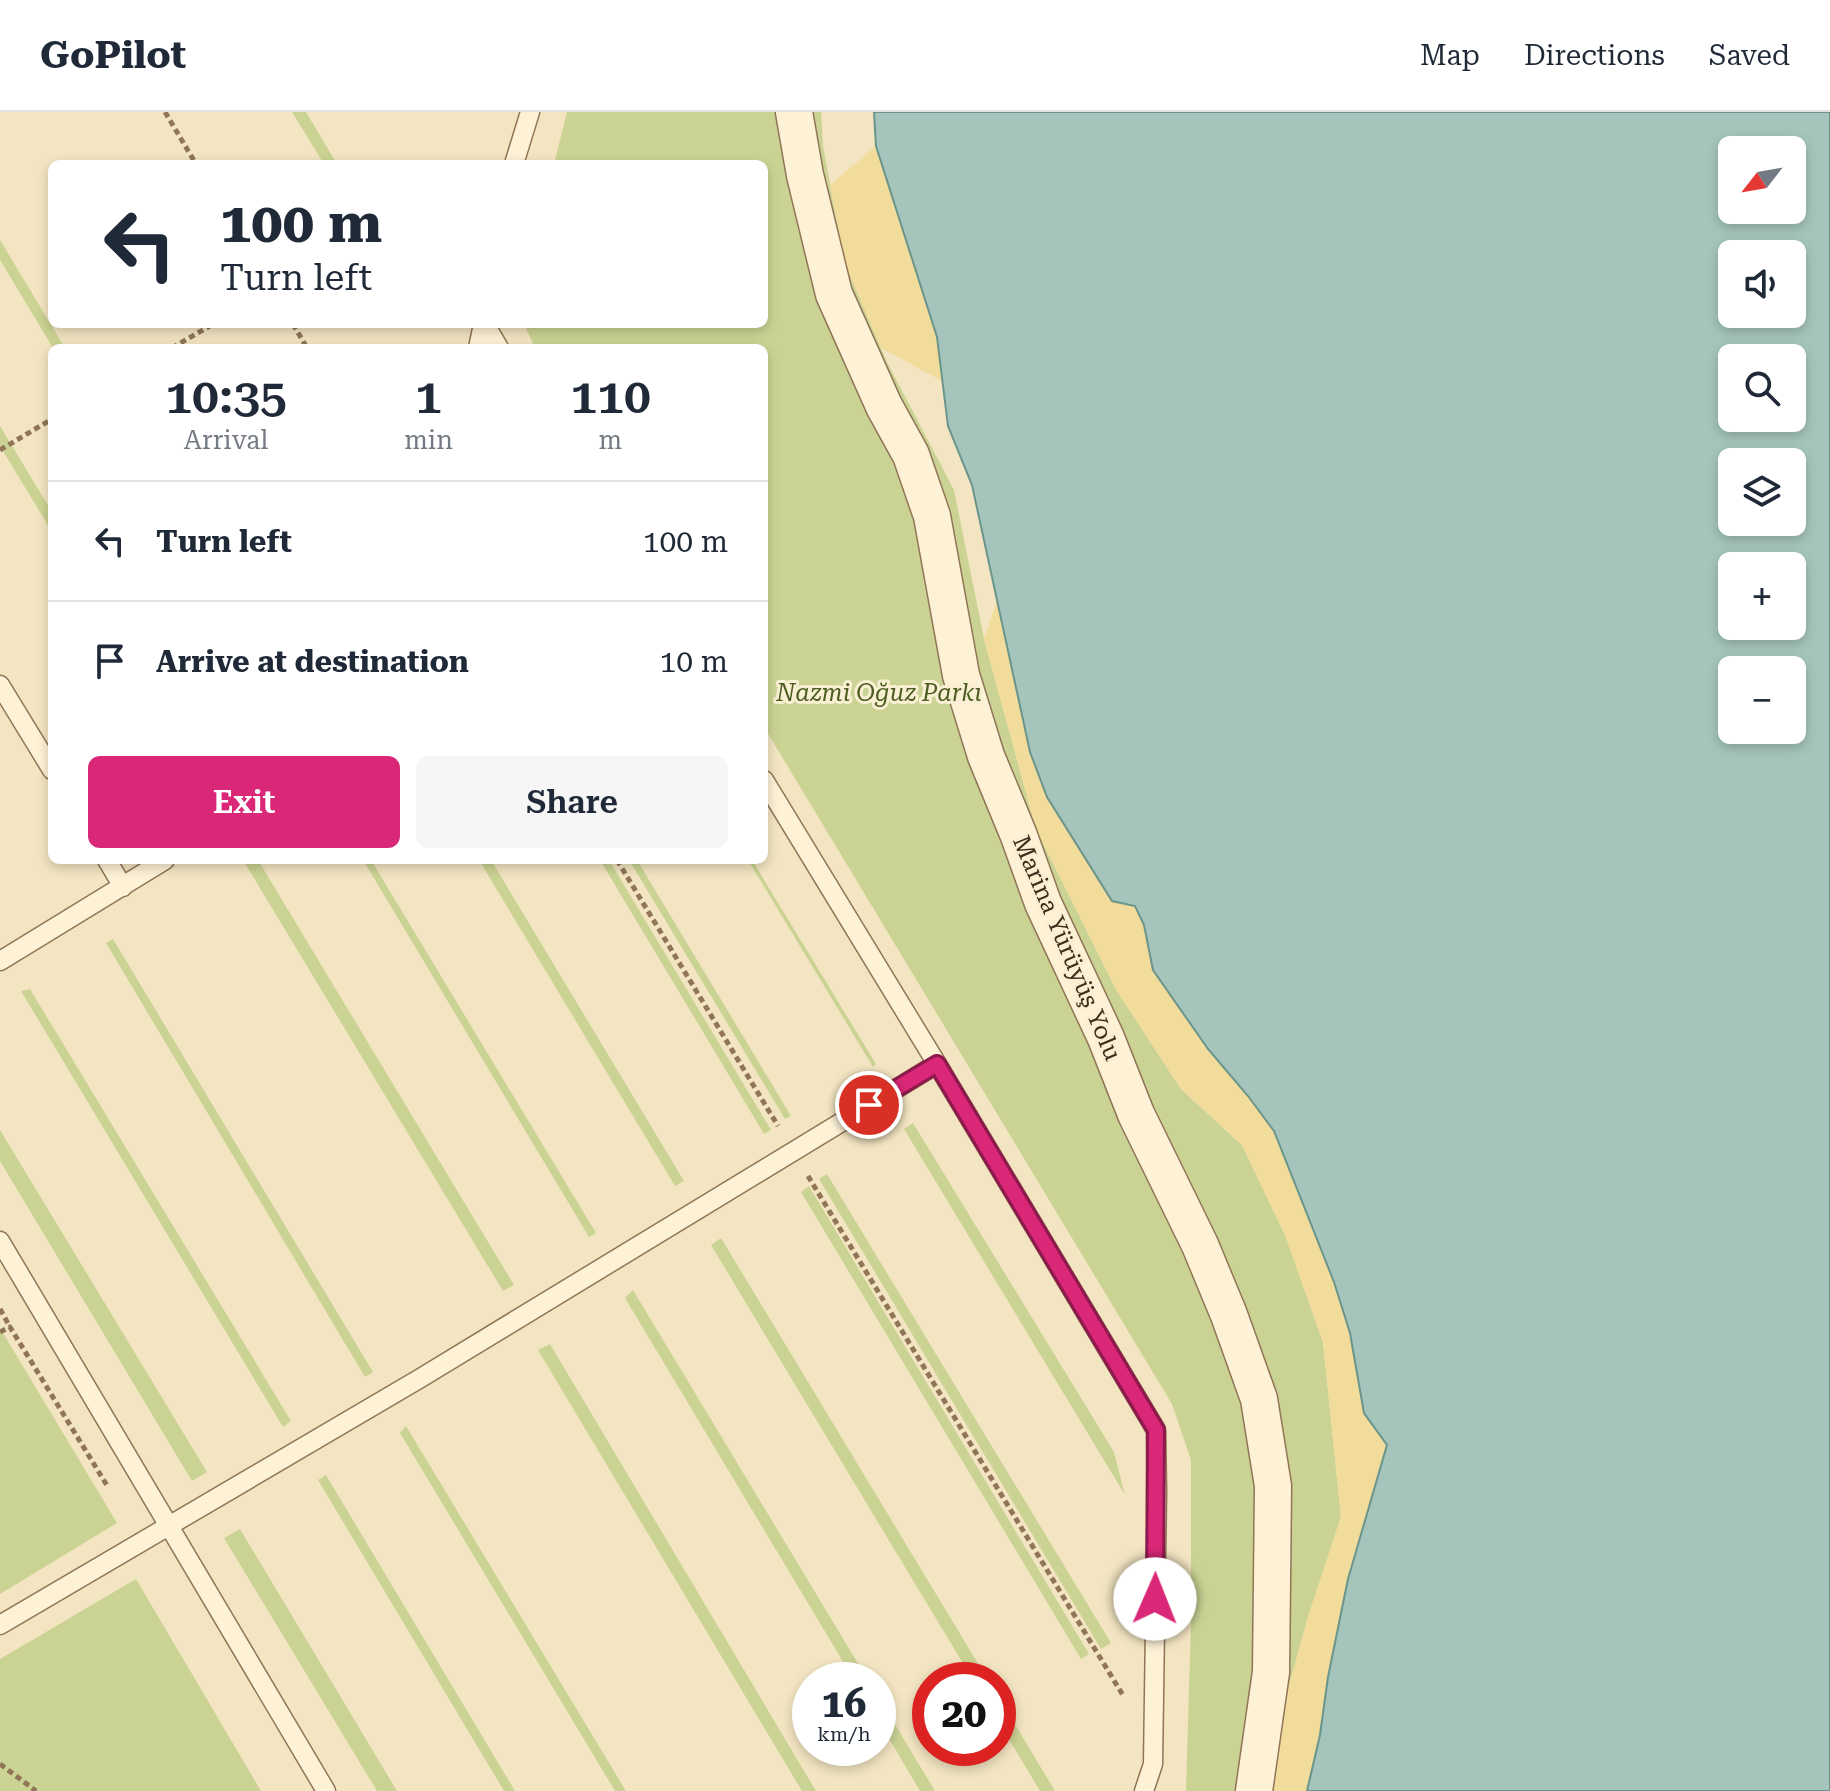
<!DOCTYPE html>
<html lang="en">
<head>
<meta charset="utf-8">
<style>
  :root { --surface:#fff; --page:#f6f6f7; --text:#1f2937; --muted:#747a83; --line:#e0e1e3; --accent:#db2777 }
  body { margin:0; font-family:"Roboto Serif",serif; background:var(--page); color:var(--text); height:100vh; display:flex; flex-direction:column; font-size:30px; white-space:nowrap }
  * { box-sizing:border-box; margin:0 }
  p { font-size:26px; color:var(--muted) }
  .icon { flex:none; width:44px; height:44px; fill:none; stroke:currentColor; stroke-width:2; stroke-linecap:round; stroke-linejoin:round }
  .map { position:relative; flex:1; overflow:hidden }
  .side { position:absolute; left:48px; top:232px; width:720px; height:520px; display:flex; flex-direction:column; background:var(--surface); border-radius:12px; box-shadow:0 4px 12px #0003 }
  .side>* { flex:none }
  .top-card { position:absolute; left:48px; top:48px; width:720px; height:168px; border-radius:12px; box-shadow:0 4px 12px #0003; background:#fff; color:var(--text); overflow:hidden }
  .needle { width:52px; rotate:239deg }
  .fabs { position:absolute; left:1718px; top:24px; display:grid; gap:16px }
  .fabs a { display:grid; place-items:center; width:88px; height:88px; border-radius:12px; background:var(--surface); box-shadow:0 4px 12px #0003; font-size:40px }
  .speed { position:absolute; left:792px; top:1550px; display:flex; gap:16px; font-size:40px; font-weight:700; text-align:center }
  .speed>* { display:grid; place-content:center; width:104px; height:104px; border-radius:50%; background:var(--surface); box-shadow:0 4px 12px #0003; line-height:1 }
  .speed small { font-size:20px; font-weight:400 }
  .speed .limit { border:12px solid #d22; background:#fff; color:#111 }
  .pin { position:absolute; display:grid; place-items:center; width:68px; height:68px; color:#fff; margin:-34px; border:4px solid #fff; border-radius:50%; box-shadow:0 2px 8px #0007 }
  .me { position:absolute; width:88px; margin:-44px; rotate:1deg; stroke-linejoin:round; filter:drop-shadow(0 0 6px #0008) }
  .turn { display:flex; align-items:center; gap:28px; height:168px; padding:0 40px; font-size:36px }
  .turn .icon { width:104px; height:104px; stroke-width:2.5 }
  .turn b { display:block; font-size:56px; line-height:68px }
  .eta { display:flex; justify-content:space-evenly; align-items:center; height:136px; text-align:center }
  .eta b { font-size:48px; font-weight:600; line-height:56px }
  .primary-button { display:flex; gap:16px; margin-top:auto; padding:16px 40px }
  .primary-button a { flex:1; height:92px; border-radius:12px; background:var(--accent); color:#fff; font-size:32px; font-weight:600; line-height:92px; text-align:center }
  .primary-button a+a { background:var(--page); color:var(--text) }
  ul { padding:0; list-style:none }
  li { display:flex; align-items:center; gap:24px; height:120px; padding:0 40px; border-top:2px solid var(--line) }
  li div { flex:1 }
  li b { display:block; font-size:30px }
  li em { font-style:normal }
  header { display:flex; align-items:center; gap:48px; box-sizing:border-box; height:112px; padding:0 40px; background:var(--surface); border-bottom:2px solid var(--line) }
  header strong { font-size:38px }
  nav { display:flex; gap:44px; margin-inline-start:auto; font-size:28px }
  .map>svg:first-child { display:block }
  .green { fill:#cbd394 }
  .sand { fill:#f2dc9c }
  .water { fill:#a5c5bc; stroke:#6a958b; stroke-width:2; fill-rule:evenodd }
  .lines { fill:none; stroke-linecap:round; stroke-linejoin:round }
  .lane-casing { stroke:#907556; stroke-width:21 }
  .street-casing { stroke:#907556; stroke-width:39 }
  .path { stroke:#907556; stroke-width:5; stroke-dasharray:6 4; stroke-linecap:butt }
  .lane { stroke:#fdf1d6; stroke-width:18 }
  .street { stroke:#fdf1d6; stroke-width:36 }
  .route-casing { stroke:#8e194d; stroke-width:20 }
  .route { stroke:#db2777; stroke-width:14 }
  .labels { text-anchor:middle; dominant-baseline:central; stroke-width:6; stroke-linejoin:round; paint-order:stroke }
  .park-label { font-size:24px; font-style:italic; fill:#4d5d21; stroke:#f9efd3 }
  .street-label { font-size:24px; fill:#3e2d1c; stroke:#f9efd3 }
</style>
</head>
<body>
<header>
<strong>GoPilot</strong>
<nav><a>Map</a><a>Directions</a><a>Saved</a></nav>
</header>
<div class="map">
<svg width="1830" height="1679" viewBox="0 0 1830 1679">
  <rect width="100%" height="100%" fill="#f3e5c2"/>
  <path class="green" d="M292 0H306L337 52H324Z
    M567 0H821L823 34 845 152 887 250 954 378 984 527 1036 717 1117 879 1181 977 1242 1033 1285 1123 1323 1230 1341 1405 1308 1505 1260 1679H1186L1191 1508V1348L1172 1292 764 615V236H535L524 212H764V52H554Z
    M0 128 65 236H53L0 148Z
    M0 314 52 400V420L0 334Z
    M243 748H258L514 1173 503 1179Z
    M363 748H371L596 1121 589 1125Z
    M479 748H491L684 1069 675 1074Z
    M600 748H609L771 1018 764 1022Z
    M629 748H637L791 1004 785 1007Z
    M748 748H752L876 952 873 955Z
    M113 827 373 1260 365 1265 106 831Z
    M30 877 291 1309 283 1315 21 879Z
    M913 1011 1114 1340 1125 1383 904 1017Z
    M0 1018 207 1360 192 1369 0 1049Z
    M827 1062 1111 1531 1101 1537 819 1067Z
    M809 1074 1089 1542 1081 1547 801 1080Z
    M721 1126 988 1568H973L711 1133Z
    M633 1178 868 1568H854L625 1186Z
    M0 1216 117 1411 0 1482Z
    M550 1232 816 1679H802L538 1238Z
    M406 1314 626 1679H615L400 1321Z
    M326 1363 515 1679H504L318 1368Z
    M240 1417 397 1679H377L224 1426Z
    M136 1467 261 1679H0V1547Z
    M878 1584 935 1679H920L878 1608Z
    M998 1584 1055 1679H1040L998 1609Z"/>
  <path class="sand" d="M876 34 937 225 942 269 881 236 845 152 830 73Z
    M997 489 1030 640 1047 685 1135 794 1144 813 1153 858 1208 937 1248 984 1274 1019 1334 1170 1350 1221 1364 1301 1387 1333 1348 1467 1328 1565 1320 1623 1307 1679H1260L1308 1505 1341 1405 1323 1230 1285 1123 1242 1033 1181 977 1117 879 1036 717 984 527Z"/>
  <path class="water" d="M874 0H1830V1679H1307L1320 1623 1328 1565 1348 1467 1387 1333 1364 1301 1350 1221 1334 1170 1274 1019 1248 984 1208 937 1153 858 1144 813 1135 794 1112 789 1047 685 1030 640 972 373 948 314 937 225 876 34ZM1732 38H1792V98H1732ZM1792 142V202H1732V142ZM1792 246V306H1732V246ZM1732 350H1792V410H1732ZM1792 454V514H1732V454ZM1792 558V618H1732V558Z"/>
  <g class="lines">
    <defs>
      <path id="lane" d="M514 52 530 0
        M485 212 499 236
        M478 236 483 212
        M0 573 52 658
        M764 668 937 952 1156 1318 1157 1380 1153 1652 1144 1679
        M107 748 123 775
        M0 849 165 748
        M0 1129 326 1679
        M0 1513 419 1267 937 952"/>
      <path id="street" d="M794 0 805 63 834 182 884 294 911 343 932 404 961 563 986 644 1019 724 1043 791 1106 926 1136 1002 1200 1133 1229 1203 1259 1287 1273 1374 1272 1470 1271 1560 1254 1679"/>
    </defs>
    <use href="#lane" class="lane-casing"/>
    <use href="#street" class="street-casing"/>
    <path class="path" d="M165 0 196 52
      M293 212 307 236
      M172 236 213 212
      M0 338 52 307
      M617 748 778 1014
      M808 1064 1124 1585
      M0 1197 10 1215
      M0 1220 10 1215 108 1375
      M0 1652 36 1679"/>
    <use href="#lane" class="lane"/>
    <use href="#street" class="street"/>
  </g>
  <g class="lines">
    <defs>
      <path id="route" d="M869 993 937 952 1156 1318 1155 1487"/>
    </defs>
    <use href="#route" class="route-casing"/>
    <use href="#route" class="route"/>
  </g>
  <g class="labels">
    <g class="park-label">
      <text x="879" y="581">Nazmi Oğuz Parkı</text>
    </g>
    <g class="street-label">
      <text transform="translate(1067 836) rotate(67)">Marina Yürüyüş Yolu</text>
    </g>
  </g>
</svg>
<div class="fabs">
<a><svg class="needle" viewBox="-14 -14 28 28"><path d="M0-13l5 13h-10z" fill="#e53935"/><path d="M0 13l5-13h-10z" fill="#747a83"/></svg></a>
<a><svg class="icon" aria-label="sound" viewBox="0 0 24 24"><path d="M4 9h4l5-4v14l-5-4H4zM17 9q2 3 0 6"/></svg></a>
<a><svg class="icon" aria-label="search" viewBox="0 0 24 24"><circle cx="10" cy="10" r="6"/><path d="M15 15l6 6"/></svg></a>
<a><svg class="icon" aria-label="layers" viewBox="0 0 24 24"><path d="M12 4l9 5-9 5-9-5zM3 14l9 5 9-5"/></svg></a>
<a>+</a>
<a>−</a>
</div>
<div class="speed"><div>16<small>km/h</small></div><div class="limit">20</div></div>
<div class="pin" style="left:869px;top:993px;background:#d93025"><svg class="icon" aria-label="arrive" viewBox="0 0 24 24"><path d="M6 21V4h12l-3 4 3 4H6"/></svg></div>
<svg class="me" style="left:1155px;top:1487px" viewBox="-20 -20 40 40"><circle r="19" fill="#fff"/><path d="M0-13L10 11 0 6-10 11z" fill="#db2777"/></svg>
<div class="top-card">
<div class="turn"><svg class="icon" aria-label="left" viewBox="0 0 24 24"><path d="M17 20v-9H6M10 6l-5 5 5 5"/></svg><div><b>100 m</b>Turn left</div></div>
</div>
<section class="side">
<div class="eta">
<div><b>10:35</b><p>Arrival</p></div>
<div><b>1</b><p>min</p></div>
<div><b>110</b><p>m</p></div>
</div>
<ul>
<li><svg class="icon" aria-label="left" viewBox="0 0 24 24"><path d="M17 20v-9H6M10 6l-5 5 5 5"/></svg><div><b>Turn left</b></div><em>100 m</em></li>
<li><svg class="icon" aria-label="arrive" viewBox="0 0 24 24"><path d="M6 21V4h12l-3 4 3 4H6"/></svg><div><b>Arrive at destination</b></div><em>10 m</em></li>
</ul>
<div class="primary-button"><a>Exit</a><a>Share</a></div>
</section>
</div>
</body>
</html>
